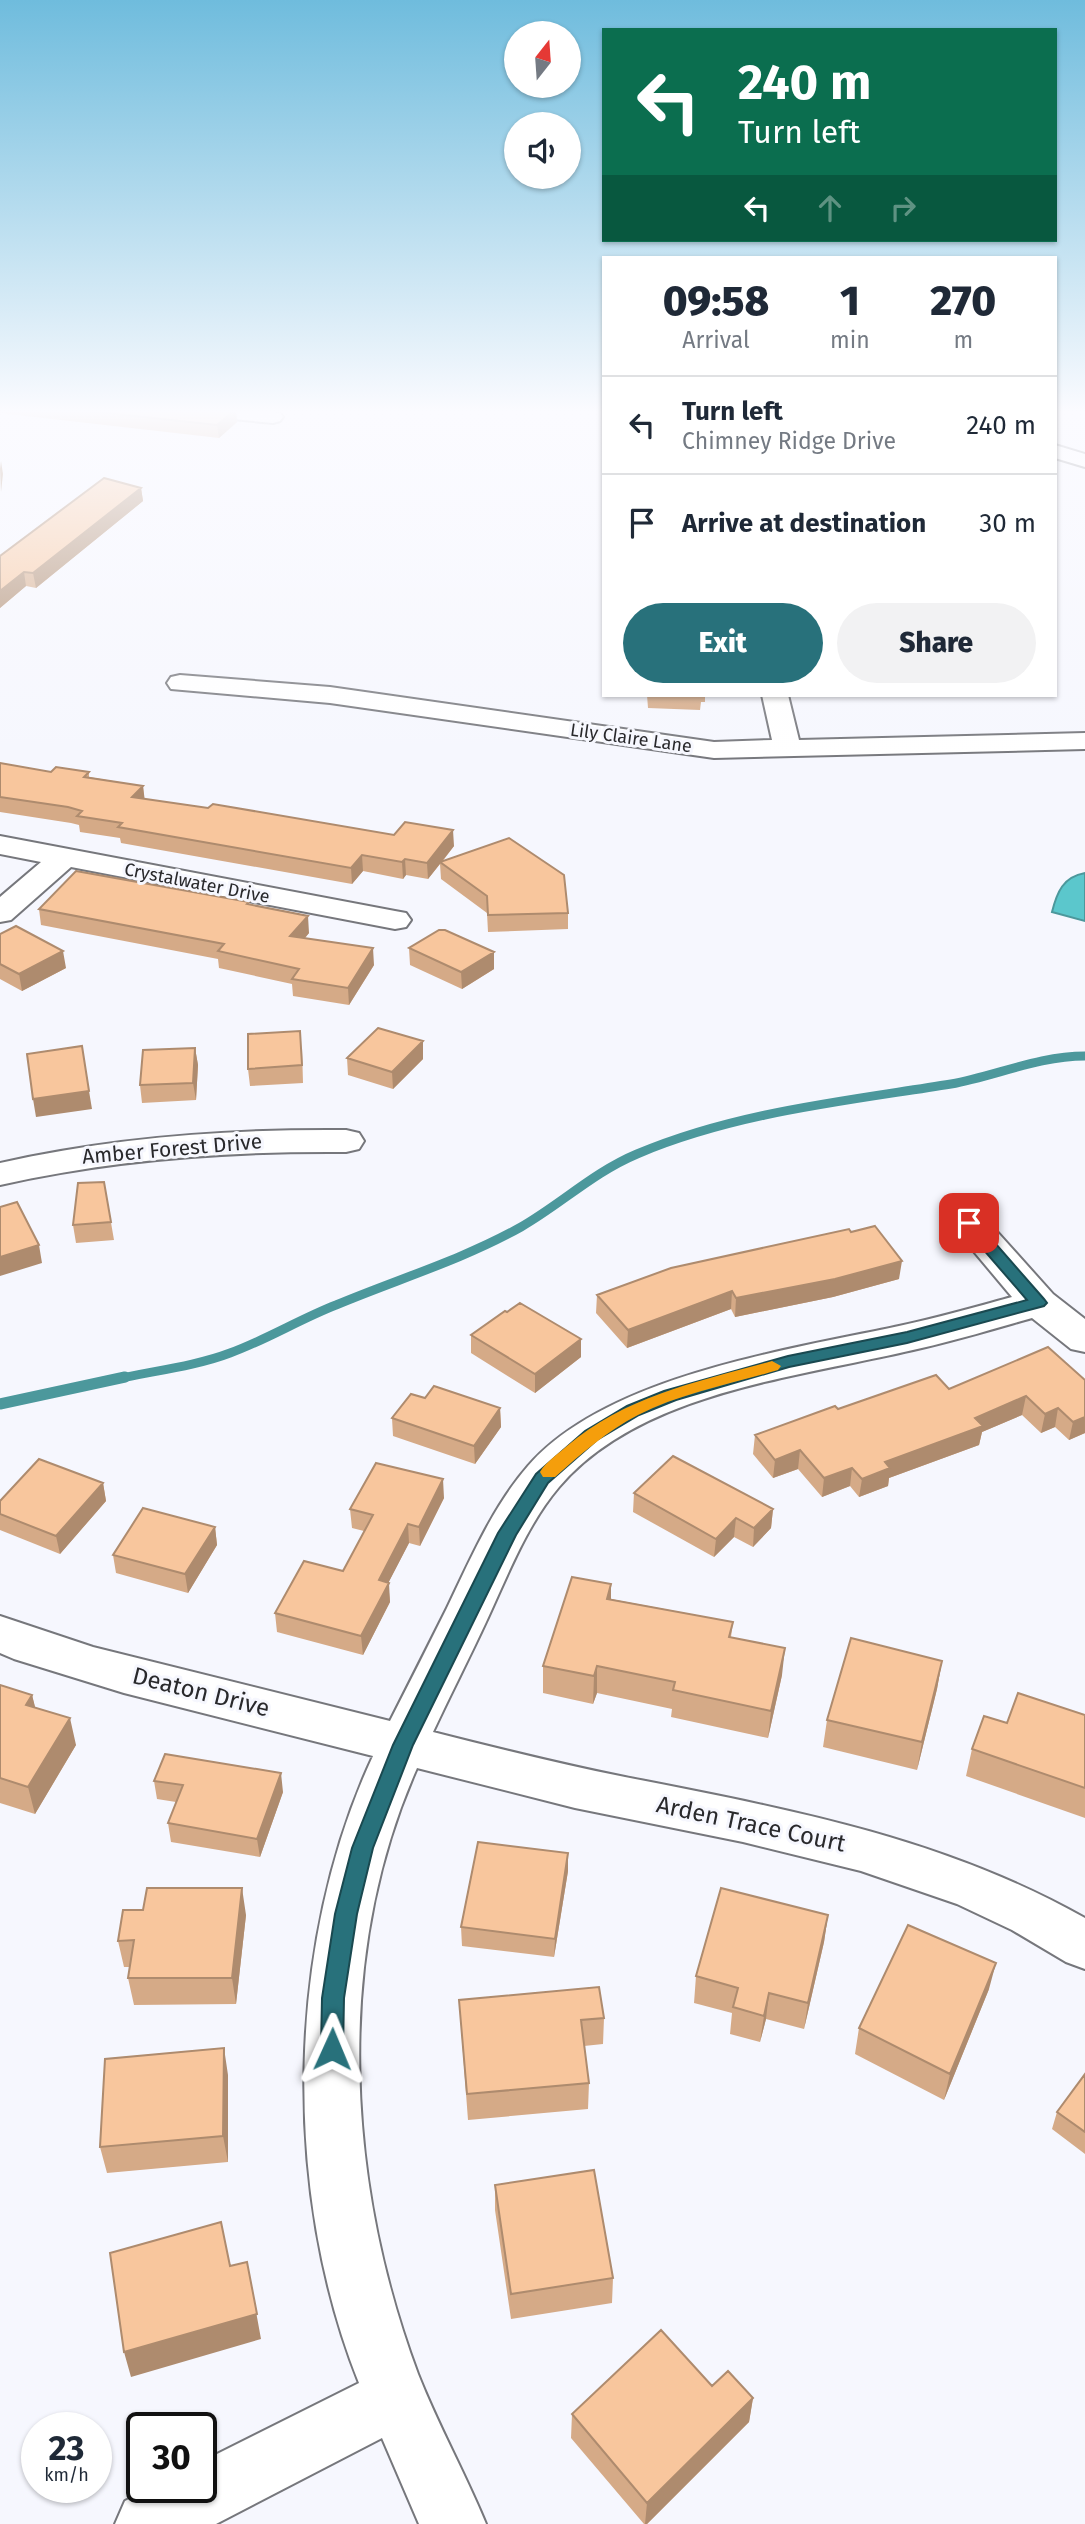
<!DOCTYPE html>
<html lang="en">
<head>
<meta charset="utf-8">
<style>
  :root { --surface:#fff; --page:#f2f2f3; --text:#1f2937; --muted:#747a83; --line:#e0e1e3; --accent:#28717b }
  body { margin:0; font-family:"Fira Sans",sans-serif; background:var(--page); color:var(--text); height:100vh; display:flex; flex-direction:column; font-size:26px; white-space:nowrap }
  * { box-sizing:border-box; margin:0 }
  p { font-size:23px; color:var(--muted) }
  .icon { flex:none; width:38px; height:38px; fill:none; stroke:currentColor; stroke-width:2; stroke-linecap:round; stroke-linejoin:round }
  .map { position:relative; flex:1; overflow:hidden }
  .drawer { position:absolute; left:602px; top:256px; width:455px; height:441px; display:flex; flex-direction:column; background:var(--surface); border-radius:0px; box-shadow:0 2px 5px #0004 }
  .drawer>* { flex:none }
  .top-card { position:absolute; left:602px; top:28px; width:455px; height:214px; border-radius:0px; box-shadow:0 2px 5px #0004; background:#0b6e4f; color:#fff; overflow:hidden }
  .needle { width:46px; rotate:17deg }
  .buttons { position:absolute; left:504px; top:21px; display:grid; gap:14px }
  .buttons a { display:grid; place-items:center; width:77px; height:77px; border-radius:50%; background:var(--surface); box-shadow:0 2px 5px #0004; font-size:35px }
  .speed { position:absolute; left:21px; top:2412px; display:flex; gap:14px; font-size:35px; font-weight:700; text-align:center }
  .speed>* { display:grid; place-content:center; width:91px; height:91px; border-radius:50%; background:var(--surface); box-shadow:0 2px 5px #0004; line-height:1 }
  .speed small { font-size:18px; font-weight:400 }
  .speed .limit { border:4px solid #111; border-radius:10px; background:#fff; color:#111 }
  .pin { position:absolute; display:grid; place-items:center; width:60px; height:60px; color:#fff; margin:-30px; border-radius:14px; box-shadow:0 4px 10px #0006 }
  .me { position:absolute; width:77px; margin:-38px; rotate:1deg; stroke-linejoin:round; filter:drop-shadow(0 0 5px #0008) }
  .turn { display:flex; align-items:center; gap:24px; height:147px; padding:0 21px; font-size:32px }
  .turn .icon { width:91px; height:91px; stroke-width:2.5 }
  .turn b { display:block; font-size:49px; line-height:60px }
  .lanes { display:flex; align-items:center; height:66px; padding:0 21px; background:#0003; justify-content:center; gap:35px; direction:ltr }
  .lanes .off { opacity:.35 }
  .eta { display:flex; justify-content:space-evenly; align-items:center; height:119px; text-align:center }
  .eta b { font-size:42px; font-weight:800; line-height:49px }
  .cta { display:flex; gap:14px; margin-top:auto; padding:14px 21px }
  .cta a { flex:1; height:80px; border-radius:42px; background:var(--accent); color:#fff; font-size:28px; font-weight:800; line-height:80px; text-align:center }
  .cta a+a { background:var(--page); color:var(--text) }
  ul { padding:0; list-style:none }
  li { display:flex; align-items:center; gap:21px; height:98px; padding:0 21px; border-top:2px solid var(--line) }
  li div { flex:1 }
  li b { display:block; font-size:26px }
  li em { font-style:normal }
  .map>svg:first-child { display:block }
  .water { fill:#5bc7cc; stroke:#4c989c; stroke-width:2 }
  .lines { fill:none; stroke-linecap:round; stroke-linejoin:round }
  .stream-far1 { stroke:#4c989c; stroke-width:9 }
  .stream { stroke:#4c989c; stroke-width:11 }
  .minor-casing { stroke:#76777c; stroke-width:4 }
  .minor { fill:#fff; fill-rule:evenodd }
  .wall { fill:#d5aa87 }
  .shaded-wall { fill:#ae8b6e }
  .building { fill:#f8c69d; stroke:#ae8b6e; stroke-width:2 }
  .route { fill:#28717b; stroke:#1a4950; stroke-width:2 }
  .slow { fill:#f59e0b }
  .labels { text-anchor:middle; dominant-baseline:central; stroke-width:6; stroke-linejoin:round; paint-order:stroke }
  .far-street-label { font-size:18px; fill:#29292c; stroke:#f6f7fe }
  .street-label { font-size:21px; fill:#29292c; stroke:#f6f7fe }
  .near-street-label { font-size:24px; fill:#29292c; stroke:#f6f7fe }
</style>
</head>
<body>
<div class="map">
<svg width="1085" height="2524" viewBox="0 0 1085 2524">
  <rect width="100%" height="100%" fill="#f6f7fe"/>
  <path class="water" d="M1085 873V921L1052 912C1057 892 1063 877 1085 873Z"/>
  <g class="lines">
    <path class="stream-far1" d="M117 1379C153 1371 196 1366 230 1353 266 1340 300 1319 336 1305 398 1279 462 1260 521 1227 561 1204 594 1172 637 1154 736 1112 846 1101 951 1084 996 1076 1038 1056 1085 1056"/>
    <path class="stream" d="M0 1404 125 1377"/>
    <defs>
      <path id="minor" d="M181 409H253L280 413 283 417 280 421 273 423 191 415 184 413Z
        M1055 445 1085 454V467L1055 458Z
        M180 675 330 687 714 742 772 740 762 695H788L799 740 1085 733V749L714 758 330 703 171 689 167 683 171 677Z
        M0 836 395 911 406 913 411 920 406 927 395 929 71 867 11 920 0 922V897L41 862 0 854Z
        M346 1130 359 1133 364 1141 359 1149 346 1152C229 1151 115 1159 0 1185V1163C115 1137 229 1129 346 1130Z
        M969 1211 982 1215 1053 1294 1085 1319V1352L1071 1349 1032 1318C990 1330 947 1343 904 1352 791 1378 638 1394 559 1487 526 1526 507 1577 486 1622 469 1659 450 1695 433 1732 496 1748 560 1764 625 1777 783 1808 942 1837 1085 1918V1969L1066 1962 1012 1930 957 1904 861 1871 743 1842 575 1808 417 1768C333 1957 347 2184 418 2374 438 2425 465 2473 486 2524H419L382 2438 216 2524H115L125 2501 153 2487H201V2462L359 2383C282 2191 286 1943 373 1756L124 1693 14 1659 0 1653V1616L93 1647 390 1721C409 1684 428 1646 447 1608 470 1560 493 1506 528 1466 606 1376 787 1350 899 1326 937 1318 975 1307 1012 1297L950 1223 956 1215Z"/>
    </defs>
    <use href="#minor" class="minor-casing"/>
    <use href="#minor" class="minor"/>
  </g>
  <path class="wall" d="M0 409H236L237 422 219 438 0 413Z
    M141 488 143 501 36 588 26 586 0 608V556Z
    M647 695H705V702H701L700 710 648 708Z
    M0 763 51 772H89V777L143 786 144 799 454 846 442 862 568 913V929L488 932 487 913 441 879 440 864 428 879 406 875 403 879 363 871 352 884 121 843 120 838 80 832 79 825 71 823 0 812Z
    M249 902V904L309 933 305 938 374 965 349 1005 293 996 292 984 219 968 218 959 41 925 39 909Z
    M0 934 66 968 22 991 0 979Z
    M409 948 494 952V969L462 989 410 965Z
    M195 1048 198 1065 196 1100 142 1103 140 1085Z
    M302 1048 303 1083 250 1086 248 1069Z
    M347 1058 423 1059 393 1089 348 1075Z
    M104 1182 114 1240 76 1243 73 1225Z
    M851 1232 899 1279 833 1297 735 1317 731 1309 627 1348 596 1313 597 1295Z
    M471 1335 581 1339V1357L535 1393 471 1353Z
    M1085 1380V1433L1069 1440 1055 1427 1041 1433 1022 1415 982 1432 979 1445 889 1478 888 1486 859 1497 850 1486 822 1497 798 1469 773 1478 753 1454 755 1435 838 1409 949 1389Z
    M425 1398 500 1408 501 1427 475 1464 393 1436 392 1418Z
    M103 1483 106 1501 60 1554 0 1530V1501Z
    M634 1493 773 1509 771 1528 753 1547 734 1537 714 1557 633 1512Z
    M444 1498 420 1546 409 1543 388 1583 390 1602 363 1655 277 1632 275 1613 343 1571 364 1531 352 1528 350 1509Z
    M215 1527 217 1545 188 1593 116 1573 113 1555Z
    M611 1599 733 1622 731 1637 782 1675 768 1738 671 1717 672 1709 597 1693 593 1704 543 1693V1666Z
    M942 1661 937 1689 917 1770 823 1747 827 1720Z
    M0 1685 32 1695 35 1708 76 1745 35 1814 0 1803Z
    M1085 1715V1818L966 1776 972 1749 1007 1723Z
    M154 1781 283 1792 260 1857 171 1842 168 1823 176 1802 157 1799Z
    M568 1871 554 1957 462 1946 461 1927Z
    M246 1915 236 2004 134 2005 128 1978 130 1967H124L118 1941Z
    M828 1915 824 1942 804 2029 766 2019 760 2042 730 2034 732 2013 694 2003 696 1976Z
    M989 1989 944 2100 855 2054 859 2028Z
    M459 2000 604 2018 603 2044 584 2046 589 2083 588 2109 468 2120Z
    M1085 2074V2154L1052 2129 1057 2112Z
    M228 2075V2162L107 2173 100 2147Z
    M495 2185 613 2278 612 2303 511 2319 495 2210Z
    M753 2398 749 2422 647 2524H644L571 2438 572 2414Z"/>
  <path class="shaded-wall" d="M236 409 237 422 219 438 217 425Z
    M1 461 3 474 1 492 0 469Z
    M141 488 143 501 36 588 33 573Z
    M24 572 26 586 0 608V591Z
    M143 786 145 802 132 797Z
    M453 830 454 846 428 879 427 863Z
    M362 855 363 871 352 884 351 868Z
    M405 859 406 875 403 879 402 862Z
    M308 916 309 933 292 953 290 936Z
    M373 948 374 965 349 1005 348 988Z
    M63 951 66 968 22 991 19 974Z
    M494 952V969L462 989 461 972Z
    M423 1041V1059L393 1089 392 1072Z
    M195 1048 198 1065 196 1100 193 1083Z
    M89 1091 92 1109 36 1117 33 1099Z
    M39 1245 42 1263 0 1276V1257Z
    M902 1261 899 1279 833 1297 735 1317 736 1298Z
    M732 1291 731 1309 627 1348 628 1330Z
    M581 1339V1357L535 1393V1374Z
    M1026 1396 1022 1415 982 1432 979 1445 889 1478 888 1486 859 1497 862 1479 885 1462 975 1418Z
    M500 1408 501 1427 475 1464 474 1446Z
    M1058 1408 1055 1427 1041 1433 1045 1414Z
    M1085 1417V1433L1069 1440 1073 1422Z
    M800 1450 798 1469 773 1478 775 1460Z
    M852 1468 850 1486 822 1497 824 1478Z
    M443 1479 444 1498 420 1546 419 1527Z
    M103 1483 106 1501 60 1554 56 1536Z
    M773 1509 771 1528 753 1547 754 1528Z
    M736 1518 734 1537 714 1557 716 1539Z
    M408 1524 409 1543 380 1599 379 1580Z
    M215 1527 217 1545 188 1593 185 1574Z
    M389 1583 390 1602 363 1655 361 1636Z
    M611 1584V1611L607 1599Z
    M785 1648 782 1675 768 1738 771 1711Z
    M942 1661 937 1689 917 1770 922 1742Z
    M597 1666V1693L593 1704 594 1676Z
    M32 1695 39 1722 26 1705Z
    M70 1718 76 1745 35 1814 28 1787Z
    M281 1773 283 1792 260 1857 257 1839Z
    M568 1853V1871L554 1957 555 1939Z
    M242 1888 246 1915 236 2004 232 1978Z
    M828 1915 824 1942 804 2029 808 2003Z
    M996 1963 989 1989 944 2100 950 2074Z
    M769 1993 766 2019 760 2042 764 2016Z
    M224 2048 228 2075V2162L223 2136Z
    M247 2262 261 2339 131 2377 124 2352Z
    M753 2398 749 2422 647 2524H645L647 2503Z"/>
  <path class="building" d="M71 409H236L217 425Z
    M104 478 141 488 33 573 24 572 0 591V556Z
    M0 763 51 772 56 767 89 772 84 777 143 786 132 797 208 808 213 804 394 835 405 822 453 830 427 863 405 859 402 862 362 855 351 868 118 827 122 823 77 816 82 811 68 807 0 797Z
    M509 838 564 875 568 913 488 915 487 896 440 862Z
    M76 871 249 902 247 904 308 916 290 936 373 948 348 988 292 979 299 969 218 951 224 944 39 909Z
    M16 926 63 951 19 974 0 964V934Z
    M439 930H445L494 952 461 972 409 948Z
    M378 1028 423 1041 392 1072 347 1058Z
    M300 1031 302 1065 248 1069V1034Z
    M82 1046 89 1091 33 1099 27 1054Z
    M195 1048 193 1083 140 1085 143 1050Z
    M104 1182 111 1222 73 1225 78 1183Z
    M17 1202 39 1245 0 1257V1207Z
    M875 1226 902 1261 835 1279 736 1298 732 1291 628 1330 597 1295 671 1268 849 1229 851 1232Z
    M520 1303 581 1339 535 1374 471 1335 505 1311 507 1312Z
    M1048 1347 1085 1380V1417L1073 1422 1058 1408 1045 1414 1026 1396 975 1418 983 1426 885 1462 890 1468 862 1479 852 1468 824 1478 800 1450 775 1460 755 1435 835 1406 838 1409 936 1375 949 1389Z
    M434 1386 500 1408 474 1446 392 1418 411 1394 425 1398Z
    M673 1456 773 1509 754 1528 736 1518 716 1539 634 1493Z
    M39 1459 103 1483 56 1536 0 1514V1501Z
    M376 1463 443 1479 419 1527 408 1524 379 1580 389 1583 361 1636 275 1613 304 1561 343 1571 373 1515 350 1509Z
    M143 1508 215 1527 185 1574 113 1555Z
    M572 1577 611 1584 607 1599 733 1622 729 1637 785 1648 771 1711 673 1690 675 1682 597 1666 594 1676 543 1666Z
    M851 1638 942 1661 922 1742 827 1720Z
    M0 1685 32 1695 26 1705 70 1718 28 1787 0 1778Z
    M1018 1693 1085 1715V1788L972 1749 984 1716 1007 1723Z
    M165 1754 281 1773 257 1839 168 1823 183 1785 154 1781Z
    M478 1842 568 1853 555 1939 461 1927Z
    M147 1888H242L232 1978H128L134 1940 118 1941 123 1910H143Z
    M721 1888 828 1915 808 2003 769 1993 764 2016 733 2007 738 1988 696 1976Z
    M908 1925 996 1963 950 2074 859 2028Z
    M599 1987 604 2018 581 2020 589 2083 467 2094 459 2000Z
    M224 2048 223 2136 100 2147 105 2059Z
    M1085 2074V2132L1057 2112Z
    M594 2170 613 2278 511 2294 495 2185Z
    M221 2222 230 2266 247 2262 257 2314 124 2352 110 2253Z
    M661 2330 712 2386 728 2371 753 2398 647 2503 572 2414Z"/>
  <linearGradient id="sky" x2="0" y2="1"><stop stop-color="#6fbcdd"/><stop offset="0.54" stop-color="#fbfbff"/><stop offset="1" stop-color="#fbfbff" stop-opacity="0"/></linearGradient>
  <rect width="1085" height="762" fill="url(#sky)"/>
  <path class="route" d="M969 1218 974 1219 1044 1299 1047 1303 1044 1306 907 1343 789 1367 676 1400 639 1415 597 1440 548 1483 516 1535 413 1745 373 1848 357 1914 344 1998 343 2049 340 2056 332 2059 324 2056 321 2049 322 1998 335 1914 352 1848 393 1745 498 1533 536 1474 585 1431 627 1406 664 1391 788 1356 907 1332 1027 1300 963 1226 961 1223Z"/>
  <path class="slow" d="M772 1361 781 1366 778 1370C732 1384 681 1393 638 1415 607 1431 581 1454 555 1477H543L540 1472C546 1462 558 1454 567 1446 625 1396 700 1381 772 1361Z"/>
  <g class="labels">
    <g class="far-street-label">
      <text transform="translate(631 738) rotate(8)">Lily Claire Lane</text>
      <text transform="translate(197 883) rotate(11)">Crystalwater Drive</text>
    </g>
    <g class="street-label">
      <text transform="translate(172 1149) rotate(-5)">Amber Forest Drive</text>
    </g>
    <g class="near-street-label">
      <text transform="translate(201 1692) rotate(14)">Deaton Drive</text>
      <text transform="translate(751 1824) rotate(12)">Arden Trace Court</text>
    </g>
  </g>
</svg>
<div class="buttons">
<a><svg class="needle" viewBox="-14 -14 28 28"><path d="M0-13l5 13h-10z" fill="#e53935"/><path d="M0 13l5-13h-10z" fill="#747a83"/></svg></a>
<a><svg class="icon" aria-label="sound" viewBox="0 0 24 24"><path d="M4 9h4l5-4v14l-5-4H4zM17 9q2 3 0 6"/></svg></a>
</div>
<div class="speed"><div>23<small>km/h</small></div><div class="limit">30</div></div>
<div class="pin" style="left:969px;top:1223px;background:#d93025"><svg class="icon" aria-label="arrive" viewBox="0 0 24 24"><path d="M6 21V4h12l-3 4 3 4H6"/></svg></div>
<svg class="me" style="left:332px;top:2049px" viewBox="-20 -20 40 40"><path d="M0-17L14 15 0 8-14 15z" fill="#28717b" stroke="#fff" stroke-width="4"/></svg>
<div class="top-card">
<div class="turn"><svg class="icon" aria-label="left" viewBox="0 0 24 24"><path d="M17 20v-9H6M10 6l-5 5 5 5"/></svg><div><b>240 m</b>Turn left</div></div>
<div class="lanes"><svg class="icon" aria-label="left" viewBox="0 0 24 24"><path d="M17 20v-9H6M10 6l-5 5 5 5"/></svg><svg class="icon off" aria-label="ahead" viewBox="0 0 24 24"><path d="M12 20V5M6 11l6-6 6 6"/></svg><svg class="icon off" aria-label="right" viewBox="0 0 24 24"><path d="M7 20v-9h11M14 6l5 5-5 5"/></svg></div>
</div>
<section class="drawer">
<div class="eta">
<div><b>09:58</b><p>Arrival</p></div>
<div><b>1</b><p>min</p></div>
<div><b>270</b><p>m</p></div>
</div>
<ul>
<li><svg class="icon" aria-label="left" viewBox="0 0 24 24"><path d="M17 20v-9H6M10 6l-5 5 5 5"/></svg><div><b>Turn left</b><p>Chimney Ridge Drive</p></div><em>240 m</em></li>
<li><svg class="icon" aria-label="arrive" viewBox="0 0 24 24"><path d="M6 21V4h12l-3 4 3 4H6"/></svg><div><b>Arrive at destination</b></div><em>30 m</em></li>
</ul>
<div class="cta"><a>Exit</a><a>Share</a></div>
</section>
</div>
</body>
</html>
